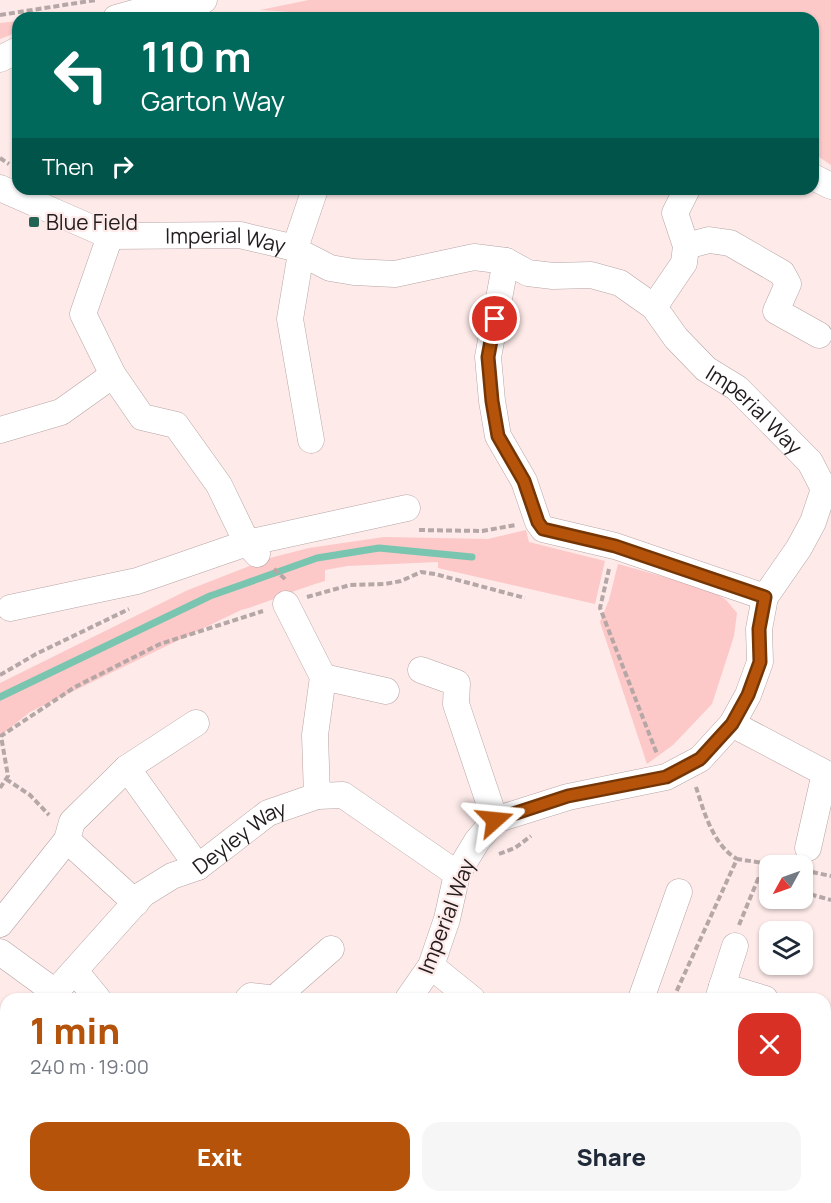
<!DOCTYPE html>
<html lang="en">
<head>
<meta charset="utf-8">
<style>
  :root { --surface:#fff; --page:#f6f6f7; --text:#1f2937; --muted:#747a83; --accent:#b45309 }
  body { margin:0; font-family:Manrope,sans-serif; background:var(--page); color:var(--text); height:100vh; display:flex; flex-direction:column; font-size:22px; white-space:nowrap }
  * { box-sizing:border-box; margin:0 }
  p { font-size:20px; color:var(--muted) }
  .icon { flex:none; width:33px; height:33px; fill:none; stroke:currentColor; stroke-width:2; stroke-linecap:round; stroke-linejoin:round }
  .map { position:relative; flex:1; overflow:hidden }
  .details { position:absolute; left:0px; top:993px; width:831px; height:210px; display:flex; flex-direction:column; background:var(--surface); border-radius:18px 18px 0 0; box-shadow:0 2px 4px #0004 }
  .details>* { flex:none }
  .guide { position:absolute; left:12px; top:12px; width:807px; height:183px; border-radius:18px; box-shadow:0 2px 4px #0004; background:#00695c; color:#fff; overflow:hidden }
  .needle { width:39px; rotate:230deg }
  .buttons { position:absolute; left:759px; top:855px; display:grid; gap:12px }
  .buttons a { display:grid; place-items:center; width:54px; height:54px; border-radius:12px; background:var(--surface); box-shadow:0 2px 4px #0004; font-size:30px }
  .pin { position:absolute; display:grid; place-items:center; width:51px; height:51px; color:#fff; margin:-26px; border:3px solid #fff; border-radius:50%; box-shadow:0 2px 6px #0007 }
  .me { position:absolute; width:66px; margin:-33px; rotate:72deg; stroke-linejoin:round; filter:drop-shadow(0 0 4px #0008) }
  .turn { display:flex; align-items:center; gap:21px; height:126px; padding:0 30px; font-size:27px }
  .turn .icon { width:78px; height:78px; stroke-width:2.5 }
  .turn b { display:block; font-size:42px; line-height:51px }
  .then { display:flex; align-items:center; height:57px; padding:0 30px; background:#0003; gap:12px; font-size:22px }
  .round { display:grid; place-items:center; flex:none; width:63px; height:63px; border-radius:18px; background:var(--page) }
  .summary { display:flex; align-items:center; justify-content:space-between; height:102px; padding:0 30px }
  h1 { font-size:36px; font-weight:800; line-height:45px; color:var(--accent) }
  .button { display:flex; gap:12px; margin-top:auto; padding:12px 30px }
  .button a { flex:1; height:69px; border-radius:18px; background:var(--accent); color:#fff; font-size:24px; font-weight:800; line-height:69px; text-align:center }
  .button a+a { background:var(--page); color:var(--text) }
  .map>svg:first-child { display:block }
  .green { fill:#fcc8c8 }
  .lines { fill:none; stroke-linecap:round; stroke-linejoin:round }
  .stream { stroke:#79c5af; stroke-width:7 }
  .minor-casing { stroke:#b7a5a5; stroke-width:27 }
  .path { stroke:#b5a7a6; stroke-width:4; stroke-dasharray:6 3; stroke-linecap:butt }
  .minor { stroke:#fff; stroke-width:26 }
  .route-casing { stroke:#753606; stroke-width:15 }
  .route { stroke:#b45309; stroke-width:10 }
  .poi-dot { fill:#236555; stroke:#fdeae9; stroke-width:2 }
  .labels { text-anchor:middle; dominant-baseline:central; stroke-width:4.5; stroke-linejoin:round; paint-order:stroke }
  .poi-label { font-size:21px; fill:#221c1c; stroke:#fdeae9; text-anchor:start }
  .street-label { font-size:21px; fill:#221c1c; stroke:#fdeae9 }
</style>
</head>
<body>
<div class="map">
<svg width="831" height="1203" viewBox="0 0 831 1203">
  <rect width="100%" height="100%" fill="#fdeae9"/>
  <path class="green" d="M309 0H831V165L813 153V18H381L260 10Z
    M18 21V32L0 39V23Z
    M526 530 529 542 605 561 595 604 438 568V562L347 566 325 570V581C296 589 270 602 241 610L30 712 0 736V683L188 590 270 558 309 548 384 537 488 539Z
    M618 564 711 590 726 600 737 613 734 636 712 704 673 745 647 764 600 622 609 600Z"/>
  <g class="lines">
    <path class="stream" d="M0 697 210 596 317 558 379 548 472 557"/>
    <defs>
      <g id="minor">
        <path d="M116 18 141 11 204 0"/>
        <path d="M0 59 18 50"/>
        <path d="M813 177 831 186"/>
        <path id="s1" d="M0 188 110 236 240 235 295 248 301 253 330 268 354 272 395 274 474 257 506 261 528 273 553 276 591 275 620 283 654 307 676 338 706 369 737 388 810 462 824 489 813 522 799 548 765 597 759 629 760 662 748 695 732 724 700 759 666 777 568 797 495 820 477 841 457 874 447 919 431 966 408 999"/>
        <path d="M110 236 83 314 113 375 142 417 176 425 219 485 247 543 257 554"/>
        <path d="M686 246 709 240 730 243 782 273 788 284 776 311 819 335"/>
        <path d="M295 248 315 189"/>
        <path d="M301 253 290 319 311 440"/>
        <path d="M506 261 488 357 492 401 498 436 524 481 538 522 543 529 615 546 765 597"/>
        <path d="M654 307 684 263 686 246 675 213 687 189"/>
        <path d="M0 430 61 412 113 375"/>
        <path d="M286 604 323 677 315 735 317 796"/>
        <path d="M10 608 137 581 247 543 407 508"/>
        <path d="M421 670 457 683 456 704 495 820"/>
        <path d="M323 677 386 691"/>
        <path d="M732 724 825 773 808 848"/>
        <path d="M127 768 198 867"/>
        <path d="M136 903 67 840 72 822 127 768 196 723"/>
        <path d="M0 924 67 840"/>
        <path d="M0 952 55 992"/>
        <path d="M431 966 472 999"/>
        <path d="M75 971 98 999"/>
        <path d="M722 986 765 999"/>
        <path id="s2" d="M49 999 143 894 172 876 198 867 268 813 317 796 343 795 457 874"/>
        <path d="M248 999 251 996 278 999"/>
        <path d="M274 999 331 949"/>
        <path d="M641 999 679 892"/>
        <path d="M718 999 735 946"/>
        <path d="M0 1074 6 1064"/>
        <path d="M0 1109 6 1113"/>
        <path d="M64 1197 69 1203"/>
        <path d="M787 1197 797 1203"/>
        <path d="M256 1203 262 1197"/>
      </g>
    </defs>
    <use href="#minor" class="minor-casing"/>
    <path class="path" d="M0 15 96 0
      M0 158 9 164
      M419 530 482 531 516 525
      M274 569 286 580
      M609 569 600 608 657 754
      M307 597 350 585 385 584 401 581 421 572 435 574 525 598
      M0 675 36 654 129 609
      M6 779 30 795 49 815
      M696 787C704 812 713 845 737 859
      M0 788 8 776 1 736 75 687 160 644 263 611
      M499 854 515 848 531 836
      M812 872 831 876
      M802 892 831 900
      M739 925 758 879 770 882
      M673 999 737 859 783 866
      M578 1203 581 1197
      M633 1203 635 1197"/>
    <use href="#minor" class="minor"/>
  </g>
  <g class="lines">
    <defs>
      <path id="route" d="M495 319 488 357 492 401 498 436 524 481 538 522 543 529 615 546 765 597 759 629 760 662 748 695 732 724 700 759 666 777 568 796 495 820"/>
    </defs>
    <use href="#route" class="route-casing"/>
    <use href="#route" class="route"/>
  </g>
  <rect class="poi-dot" x="28" y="216" width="12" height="12" rx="3"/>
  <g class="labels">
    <g class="poi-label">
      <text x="46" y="222">Blue Field</text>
    </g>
    <g class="street-label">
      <text stroke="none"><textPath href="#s1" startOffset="236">Imperial Way</textPath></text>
      <text stroke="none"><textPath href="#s1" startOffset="830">Imperial Way</textPath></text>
      <text stroke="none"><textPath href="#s2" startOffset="254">Deyley Way</textPath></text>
      <text transform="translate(446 916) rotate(-69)">Imperial Way</text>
    </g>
  </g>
</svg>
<div class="buttons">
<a><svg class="needle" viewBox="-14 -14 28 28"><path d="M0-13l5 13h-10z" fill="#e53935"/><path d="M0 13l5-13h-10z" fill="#747a83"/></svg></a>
<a><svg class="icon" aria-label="layers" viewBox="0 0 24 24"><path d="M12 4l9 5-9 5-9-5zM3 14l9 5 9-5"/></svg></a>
</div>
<div class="pin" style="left:495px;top:319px;background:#d93025"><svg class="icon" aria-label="arrive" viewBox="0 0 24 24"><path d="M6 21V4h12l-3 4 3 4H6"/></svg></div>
<svg class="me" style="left:495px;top:820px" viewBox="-20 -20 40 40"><path d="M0-17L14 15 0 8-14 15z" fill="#b45309" stroke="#fff" stroke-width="4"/></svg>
<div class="guide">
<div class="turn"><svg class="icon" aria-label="left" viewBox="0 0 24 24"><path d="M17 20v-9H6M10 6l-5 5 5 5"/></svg><div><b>110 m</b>Garton Way</div></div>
<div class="then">Then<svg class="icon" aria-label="right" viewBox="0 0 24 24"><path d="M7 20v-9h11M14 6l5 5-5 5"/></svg></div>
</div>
<section class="details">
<div class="summary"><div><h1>1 min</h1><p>240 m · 19:00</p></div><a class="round" style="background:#d93025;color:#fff"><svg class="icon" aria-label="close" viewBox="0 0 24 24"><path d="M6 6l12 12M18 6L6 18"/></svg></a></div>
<div class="button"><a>Exit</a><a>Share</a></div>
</section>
</div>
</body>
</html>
